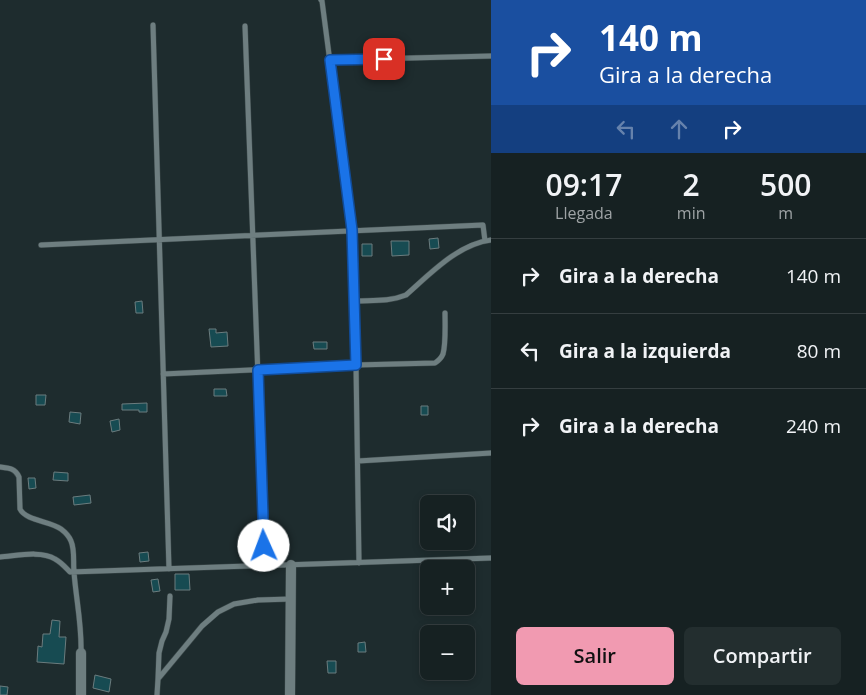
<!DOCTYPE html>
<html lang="es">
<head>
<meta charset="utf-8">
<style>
  :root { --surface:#162122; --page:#232e2f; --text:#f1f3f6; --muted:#9ea3a5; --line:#353e40; --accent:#f19ab1 }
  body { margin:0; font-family:"Open Sans",sans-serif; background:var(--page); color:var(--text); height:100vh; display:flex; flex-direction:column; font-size:19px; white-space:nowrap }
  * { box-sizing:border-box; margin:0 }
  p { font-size:16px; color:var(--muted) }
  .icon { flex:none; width:28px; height:28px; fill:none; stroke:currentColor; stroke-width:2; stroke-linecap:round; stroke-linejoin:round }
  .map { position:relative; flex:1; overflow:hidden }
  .side { display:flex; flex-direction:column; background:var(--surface); width:375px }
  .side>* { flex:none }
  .hud { background:#1a4fa0; color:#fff; overflow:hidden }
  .controls { position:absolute; left:420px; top:495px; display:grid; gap:10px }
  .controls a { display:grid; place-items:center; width:55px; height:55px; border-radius:8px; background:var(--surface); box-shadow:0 2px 8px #0003,0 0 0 1px var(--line); font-size:25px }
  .pin { position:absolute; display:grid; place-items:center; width:42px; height:42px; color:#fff; margin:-21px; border-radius:10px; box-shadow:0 2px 8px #0006 }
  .me { position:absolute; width:55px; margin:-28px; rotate:358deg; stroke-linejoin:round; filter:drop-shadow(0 0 4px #0008) }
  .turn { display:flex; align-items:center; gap:18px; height:105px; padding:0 25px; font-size:22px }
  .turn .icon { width:65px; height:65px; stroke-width:2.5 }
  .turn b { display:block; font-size:35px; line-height:42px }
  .lanes { display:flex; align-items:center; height:48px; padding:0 25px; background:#0003; justify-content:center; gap:25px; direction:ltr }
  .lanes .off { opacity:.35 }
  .eta { display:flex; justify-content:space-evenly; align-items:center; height:85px; text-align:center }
  .eta b { font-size:30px; font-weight:600; line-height:35px }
  .cta { display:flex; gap:10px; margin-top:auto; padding:10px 25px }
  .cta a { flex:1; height:58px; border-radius:8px; background:var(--accent); color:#111; font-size:20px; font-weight:600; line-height:58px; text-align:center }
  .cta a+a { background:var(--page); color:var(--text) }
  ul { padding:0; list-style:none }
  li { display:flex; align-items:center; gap:15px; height:75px; padding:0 25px; border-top:1px solid var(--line) }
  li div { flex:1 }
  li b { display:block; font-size:19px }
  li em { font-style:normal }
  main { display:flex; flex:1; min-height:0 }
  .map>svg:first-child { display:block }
  .building { fill:#174b52; stroke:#6b7c7e }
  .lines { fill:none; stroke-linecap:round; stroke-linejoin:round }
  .service-casing { stroke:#3c494a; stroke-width:6 }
  .minor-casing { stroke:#3c494a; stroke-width:11 }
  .service { stroke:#6e7e80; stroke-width:5 }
  .minor { stroke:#6e7e80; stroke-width:10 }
  .route-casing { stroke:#114b97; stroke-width:12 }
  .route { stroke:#1a73e8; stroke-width:9 }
</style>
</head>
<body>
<main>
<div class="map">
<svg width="491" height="695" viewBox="0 0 491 695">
  <rect width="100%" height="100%" fill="#1e2c2e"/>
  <path class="building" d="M438 238 439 248 430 249 429 239Z
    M391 241H409V255L392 256Z
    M362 244H372V256H362Z
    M142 301 143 313H136L135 302Z
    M209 329H216V333L227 332 228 346 211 347Z
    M313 342H327V349H314Z
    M214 389H226L227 396H214Z
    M36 395H46L45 405H36Z
    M147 403V412H139V410H122V404Z
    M421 406H428V415H421Z
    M70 412 81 413 80 424 69 422Z
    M119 419 120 430 112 432 110 421Z
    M54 472 68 473V481L53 480Z
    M28 478H35L36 488 29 489Z
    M90 495 91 503 74 505 73 497Z
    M148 552 149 561 140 562 139 553Z
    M175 574H189L190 590H175Z
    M158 579 160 591 153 592 151 580Z
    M52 620 60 621 59 637H66L64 664 37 662 38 646 42 647 43 634H50Z
    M365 642 366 652H358V643Z
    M327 661H336V673H328Z
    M95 675 111 679 109 692 93 688Z
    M0 686 8 687 7 695H0Z"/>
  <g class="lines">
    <defs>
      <path id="service" d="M321 0 322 1 352 230 356 365 359 563
        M153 25 169 569
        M245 26 265 566
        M330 60 491 56
        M41 245 483 225 485 241
        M354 301C372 300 389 302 406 295 430 274 458 244 491 240
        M163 374 356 365 435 363C438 361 441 359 443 354 446 343 445 324 445 313
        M358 461 491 453
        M0 467C8 468 15 468 19 477L20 509C26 521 50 521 61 529 65 532 69 536 71 541 75 550 73 562 74 572 76 599 82 625 81 653
        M0 557C16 556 41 550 55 559 61 562 66 568 70 572L491 558
        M158 679 159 653 162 641 166 632 169 619 170 596
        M157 695 158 679 202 626 218 612 234 604 258 600 291 599"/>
      <path id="minor" d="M81 695V653
        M290 695 291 565"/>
    </defs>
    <use href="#service" class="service-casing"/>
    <use href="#minor" class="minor-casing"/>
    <use href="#service" class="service"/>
    <use href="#minor" class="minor"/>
  </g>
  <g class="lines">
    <defs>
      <path id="route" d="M264 546 258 370 356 365 352 230 330 60 384 59"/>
    </defs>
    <use href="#route" class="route-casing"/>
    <use href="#route" class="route"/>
  </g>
</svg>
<div class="controls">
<a><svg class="icon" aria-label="sound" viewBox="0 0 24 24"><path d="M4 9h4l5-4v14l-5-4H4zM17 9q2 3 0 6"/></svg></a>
<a>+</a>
<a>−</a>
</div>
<div class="pin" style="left:384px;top:59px;background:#d93025"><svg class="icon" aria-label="arrive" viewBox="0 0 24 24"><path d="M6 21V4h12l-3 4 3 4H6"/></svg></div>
<svg class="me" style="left:264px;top:546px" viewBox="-20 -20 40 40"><circle r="19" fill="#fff"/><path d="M0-13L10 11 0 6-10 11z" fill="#1a73e8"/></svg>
</div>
<section class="side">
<div class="hud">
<div class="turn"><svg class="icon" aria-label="right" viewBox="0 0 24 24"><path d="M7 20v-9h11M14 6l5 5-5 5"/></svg><div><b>140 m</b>Gira a la derecha</div></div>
<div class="lanes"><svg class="icon off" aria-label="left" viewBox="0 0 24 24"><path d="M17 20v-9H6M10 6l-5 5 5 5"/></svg><svg class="icon off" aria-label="ahead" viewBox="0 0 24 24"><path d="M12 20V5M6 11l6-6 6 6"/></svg><svg class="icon" aria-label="right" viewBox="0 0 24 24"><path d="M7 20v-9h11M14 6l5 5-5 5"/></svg></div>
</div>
<div class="eta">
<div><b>09:17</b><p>Llegada</p></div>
<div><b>2</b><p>min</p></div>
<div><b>500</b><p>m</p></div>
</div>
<ul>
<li><svg class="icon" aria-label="right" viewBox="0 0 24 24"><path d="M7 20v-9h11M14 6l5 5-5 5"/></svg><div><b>Gira a la derecha</b></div><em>140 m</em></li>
<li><svg class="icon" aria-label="left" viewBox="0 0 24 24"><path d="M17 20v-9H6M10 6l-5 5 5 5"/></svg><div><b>Gira a la izquierda</b></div><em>80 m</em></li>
<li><svg class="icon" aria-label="right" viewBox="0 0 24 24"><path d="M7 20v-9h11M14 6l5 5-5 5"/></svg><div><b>Gira a la derecha</b></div><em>240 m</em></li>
</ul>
<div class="cta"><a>Salir</a><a>Compartir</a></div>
</section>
</main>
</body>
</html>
